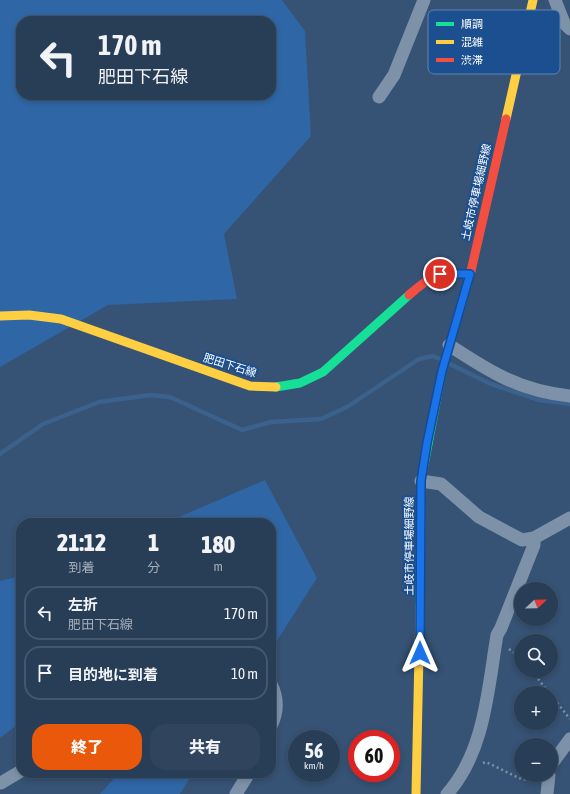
<!DOCTYPE html>
<html lang="ja">
<head>
<meta charset="utf-8">
<style>
  :root { --surface:#283e57; --page:#30455d; --text:#f1f3f6; --muted:#a5aeba; --line:#44576d; --accent:#ea580c }
  body { margin:0; font-family:"Asap Condensed","Noto Sans JP",sans-serif; background:var(--page); color:var(--text); height:100vh; display:flex; flex-direction:column; font-size:15px; white-space:nowrap }
  * { box-sizing:border-box; margin:0 }
  p { font-size:13px; color:var(--muted) }
  .icon { flex:none; width:22px; height:22px; fill:none; stroke:currentColor; stroke-width:2; stroke-linecap:round; stroke-linejoin:round }
  .map { position:relative; flex:1; overflow:hidden }
  .drawer { position:absolute; left:16px; top:518px; width:260px; height:260px; display:flex; flex-direction:column; background:var(--surface); border-radius:16px; box-shadow:0 2px 6px #0003,0 0 0 1px var(--line) }
  .drawer>* { flex:none }
  .guide { position:absolute; left:16px; top:16px; width:260px; height:84px; border-radius:16px; box-shadow:0 2px 6px #0003,0 0 0 1px var(--line); background:#283e57; color:var(--text); overflow:hidden }
  .needle { width:26px; rotate:68deg }
  .fabs { position:absolute; left:514px; top:582px; display:grid; gap:8px }
  .fabs a { display:grid; place-items:center; width:44px; height:44px; border-radius:50%; background:var(--surface); box-shadow:0 2px 6px #0003,0 0 0 1px var(--line); font-size:20px }
  .speed { position:absolute; left:288px; top:730px; display:flex; gap:8px; font-size:20px; font-weight:700; text-align:center }
  .speed>* { display:grid; place-content:center; width:52px; height:52px; border-radius:50%; background:var(--surface); box-shadow:0 2px 6px #0003,0 0 0 1px var(--line); line-height:1 }
  .speed small { font-size:10px; font-weight:400 }
  .speed .limit { border:6px solid #d22; background:#fff; color:#111 }
  .pin { position:absolute; display:grid; place-items:center; width:34px; height:34px; color:#fff; margin:-17px; border:2px solid #fff; border-radius:50%; box-shadow:0 1px 4px #0007 }
  .me { position:absolute; width:44px; margin:-22px; rotate:0deg; stroke-linejoin:round; filter:drop-shadow(0 0 3px #0008) }
  .turn { display:flex; align-items:center; gap:14px; height:84px; padding:0 16px; font-size:18px }
  .turn .icon { width:52px; height:52px; stroke-width:2.5 }
  .turn b { display:block; font-size:28px; line-height:34px }
  .eta { display:flex; justify-content:space-evenly; align-items:center; height:68px; text-align:center }
  .eta b { font-size:24px; font-weight:800; line-height:28px }
  .cta { display:flex; gap:8px; margin-top:auto; padding:8px 16px }
  .cta a { flex:1; height:46px; border-radius:16px; background:var(--accent); color:#fff; font-size:16px; font-weight:800; line-height:46px; text-align:center }
  .cta a+a { background:var(--page); color:var(--text) }
  ul { padding:0; list-style:none }
  li { display:flex; align-items:center; gap:12px; height:54px; margin:0 8px 6px; padding:0 8px; border:2px solid var(--line); border-radius:16px }
  li div { flex:1 }
  li b { display:block; font-size:15px }
  li em { font-style:normal }
  .map>svg:first-child { display:block }
  .green { fill:#2f66a5; fill-rule:evenodd }
  .lines { fill:none; stroke-linecap:round; stroke-linejoin:round }
  .stream { stroke:#3b618d; stroke-width:4.5 }
  .path { stroke:#7d92a8; stroke-width:2.5; stroke-dasharray:2 3; stroke-linecap:butt }
  .street { stroke:#7d92a8; stroke-width:13 }
  .fast { stroke:#16e098; stroke-width:9 }
  .slow { stroke:#ffcf43; stroke-width:9 }
  .jam { stroke:#f24e42; stroke-width:9 }
  .route-casing { stroke:#114b97; stroke-width:10 }
  .route { stroke:#1a73e8; stroke-width:7 }
  .labels { text-anchor:middle; dominant-baseline:central; stroke-width:4; stroke-linejoin:round; paint-order:stroke }
  .street-label { font-size:11px; fill:#fff; stroke:#1b4f8f }
  .key { fill:#1b4f8f; stroke:#5f84b1; stroke-width:1 }
  .key-label { font-size:11px; fill:#fff }
</style>
</head>
<body>
<div class="map">
<svg width="570" height="794" viewBox="0 0 570 794">
  <rect width="100%" height="100%" fill="#365274"/>
  <path class="green" d="M0 0H282L305 31 311 136 224 234 237 299 108 305 0 367ZM21 21H271V95H21Z
    M265 480 317 578 271 650V523H165Z
    M21 576V722L0 738V581Z
    M119 773H193L180 794H100Z"/>
  <g class="lines">
    <path class="stream" d="M450 364 491 384 539 400 570 404
      M0 454 43 424 99 402 150 395 170 397 242 430 271 422 321 419 347 407 419 359 433 356 440 359"/>
    <path class="path" d="M509 649 521 658
      M532 671 549 693
      M551 695 570 719
      M483 763 486 762 521 779 536 781"/>
    <path class="street" d="M555 0 564 23 570 29
      M379 97 394 75 424 0
      M449 345C490 372 520 391 570 396
      M421 481 441 484 479 517 522 540 534 538 570 518
      M271 684C278 698 278 712 271 726
      M551 765 570 739
      M1 783 21 771
      M236 794 249 773
      M447 794C485 752 488 688 497 635L501 628 534 545V538
      M547 794 549 775"/>
    <path class="fast" d="M276 387 300 383 323 372 409 295
      M420 606 421 481 442 371 471 271"/>
    <path class="slow" d="M506 119 533 0
      M0 316 29 315 61 319 250 386 276 387
      M416 794 420 606"/>
    <path class="jam" d="M471 271 506 119
      M409 295C434 273 438 274 470 274"/>
  </g>
  <g class="lines">
    <defs>
      <path id="route" d="M420 653 421 481 427 443 442 371 470 274H440"/>
    </defs>
    <use href="#route" class="route-casing"/>
    <use href="#route" class="route"/>
  </g>
  <g class="labels">
    <g class="street-label">
      <text transform="translate(476 192) rotate(-77)">土岐市停車場細野線</text>
      <text transform="translate(230 365) rotate(17)">肥田下石線</text>
      <text transform="translate(409 546) rotate(-90)">土岐市停車場細野線</text>
    </g>
  </g>
  <rect x="428" y="10" width="132" height="64" rx="6" class="key"/>
  <rect x="436" y="22" width="18" height="4" fill="#16e098"/>
  <rect x="436" y="40" width="18" height="4" fill="#ffcf43"/>
  <rect x="436" y="58" width="18" height="4" fill="#f24e42"/>
  <g class="key-label">
    <text x="461" y="28">順調</text>
    <text x="461" y="46">混雑</text>
    <text x="461" y="64">渋滞</text>
  </g>
</svg>
<div class="fabs">
<a><svg class="needle" viewBox="-14 -14 28 28"><path d="M0-13l5 13h-10z" fill="#e53935"/><path d="M0 13l5-13h-10z" fill="#a5aeba"/></svg></a>
<a><svg class="icon" aria-label="search" viewBox="0 0 24 24"><circle cx="10" cy="10" r="6"/><path d="M15 15l6 6"/></svg></a>
<a>+</a>
<a>−</a>
</div>
<div class="speed"><div>56<small>km/h</small></div><div class="limit">60</div></div>
<div class="pin" style="left:440px;top:274px;background:#d93025"><svg class="icon" aria-label="arrive" viewBox="0 0 24 24"><path d="M6 21V4h12l-3 4 3 4H6"/></svg></div>
<svg class="me" style="left:420px;top:653px" viewBox="-20 -20 40 40"><path d="M0-17L14 15 0 8-14 15z" fill="#1a73e8" stroke="#fff" stroke-width="4"/></svg>
<div class="guide">
<div class="turn"><svg class="icon" aria-label="left" viewBox="0 0 24 24"><path d="M17 20v-9H6M10 6l-5 5 5 5"/></svg><div><b>170 m</b>肥田下石線</div></div>
</div>
<section class="drawer">
<div class="eta">
<div><b>21:12</b><p>到着</p></div>
<div><b>1</b><p>分</p></div>
<div><b>180</b><p>m</p></div>
</div>
<ul>
<li><svg class="icon" aria-label="left" viewBox="0 0 24 24"><path d="M17 20v-9H6M10 6l-5 5 5 5"/></svg><div><b>左折</b><p>肥田下石線</p></div><em>170 m</em></li>
<li><svg class="icon" aria-label="arrive" viewBox="0 0 24 24"><path d="M6 21V4h12l-3 4 3 4H6"/></svg><div><b>目的地に到着</b></div><em>10 m</em></li>
</ul>
<div class="cta"><a>終了</a><a>共有</a></div>
</section>
</div>
</body>
</html>
